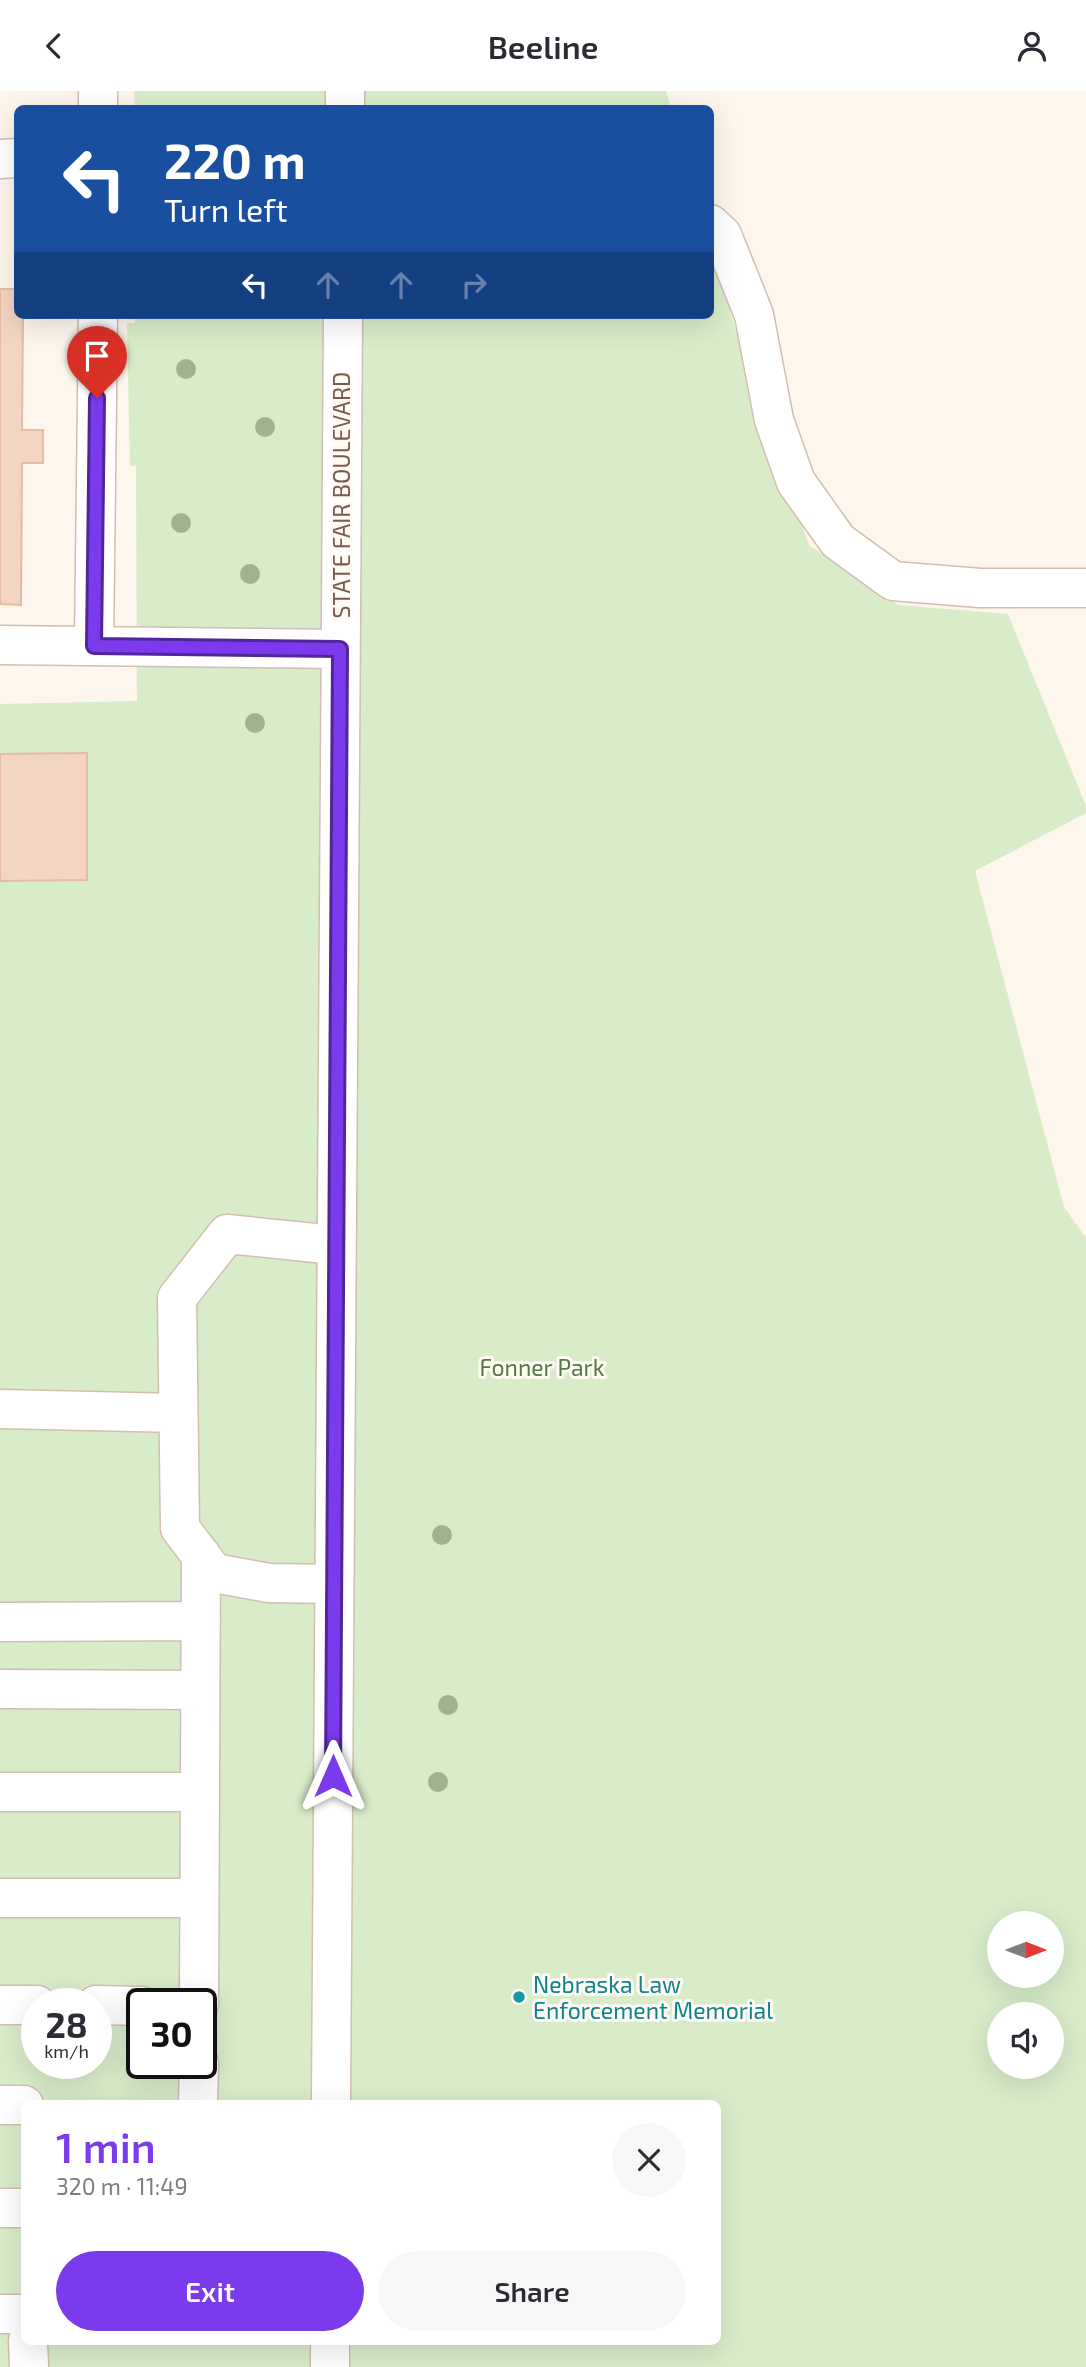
<!DOCTYPE html>
<html lang="en">
<head>
<meta charset="utf-8">
<style>
  :root { --surface:#fff; --page:#f7f7f7; --text:#2b2b33; --muted:#7c7c81; --accent:#7c3aed }
  body { margin:0; font-family:"Exo 2",sans-serif; background:var(--page); color:var(--text); height:100vh; display:flex; flex-direction:column; font-size:26px; white-space:nowrap }
  * { box-sizing:border-box; margin:0 }
  p { font-size:23px; color:var(--muted) }
  .icon { flex:none; width:38px; height:38px; fill:none; stroke:currentColor; stroke-width:2; stroke-linecap:round; stroke-linejoin:round }
  .map { position:relative; flex:1; overflow:hidden }
  .side { position:absolute; left:21px; top:2009px; width:700px; height:245px; display:flex; flex-direction:column; background:var(--surface); border-radius:10px; box-shadow:0 7px 28px #0002 }
  .side>* { flex:none }
  .top-card { position:absolute; left:14px; top:14px; width:700px; height:214px; border-radius:10px; box-shadow:0 7px 28px #0002; background:#1a4fa0; color:#fff; overflow:hidden }
  .needle { width:46px; rotate:90deg }
  .controls { position:absolute; left:987px; top:1820px; display:grid; gap:14px }
  .controls a { display:grid; place-items:center; width:77px; height:77px; border-radius:50%; background:var(--surface); box-shadow:0 7px 28px #0002; font-size:35px }
  .speed { position:absolute; left:21px; top:1897px; display:flex; gap:14px; font-size:35px; font-weight:700; text-align:center }
  .speed>* { display:grid; place-content:center; width:91px; height:91px; border-radius:50%; background:var(--surface); box-shadow:0 7px 28px #0002; line-height:1 }
  .speed small { font-size:18px; font-weight:400 }
  .speed .limit { border:4px solid #111; border-radius:10px; background:#fff; color:#111 }
  .pin { position:absolute; display:grid; place-items:center; width:60px; height:60px; color:#fff; margin:-72px -30px; border-radius:50% 50% 50% 0; rotate:-45deg; box-shadow:0 0 7px #0007 }
  .pin .icon { rotate:45deg }
  .me { position:absolute; width:77px; margin:-38px; rotate:0deg; stroke-linejoin:round; filter:drop-shadow(0 0 5px #0008) }
  .turn { display:flex; align-items:center; gap:24px; height:147px; padding:0 35px; font-size:32px }
  .turn .icon { width:91px; height:91px; stroke-width:2.5 }
  .turn b { display:block; font-size:49px; line-height:60px }
  .lanes { display:flex; align-items:center; height:66px; padding:0 35px; background:#0003; justify-content:center; gap:35px; direction:ltr }
  .lanes .off { opacity:.35 }
  .round { display:grid; place-items:center; flex:none; width:74px; height:74px; border-radius:37px; background:var(--page) }
  .headline { display:flex; align-items:center; justify-content:space-between; height:119px; padding:0 35px }
  h1 { font-size:42px; font-weight:600; line-height:52px; color:var(--accent) }
  .action { display:flex; gap:14px; margin-top:auto; padding:14px 35px }
  .action a { flex:1; height:80px; border-radius:42px; background:var(--accent); color:#fff; font-size:28px; font-weight:600; line-height:80px; text-align:center }
  .action a+a { background:var(--page); color:var(--text) }
  header { display:flex; justify-content:space-between; align-items:center; height:91px; padding:0 35px; background:var(--surface); font-size:32px; font-weight:600 }
  .map>svg:first-child { display:block }
  .green { fill:#d8ecc9; fill-rule:evenodd }
  .building { fill:#f3d5c3; stroke:#e6bba3; stroke-width:2 }
  .lines { fill:none; stroke-linecap:round; stroke-linejoin:round }
  .minor-casing { stroke:#d1beb0; stroke-width:41 }
  .minor { stroke:#fff; stroke-width:38 }
  .tree { fill:#a0b28e }
  .route-casing { stroke:#51269a; stroke-width:18 }
  .route { stroke:#7c3aed; stroke-width:12 }
  .culture-dot { fill:#0f9aa8; stroke:#fffaf3; stroke-width:2.5 }
  .labels { text-anchor:middle; dominant-baseline:central; stroke-width:6; stroke-linejoin:round; paint-order:stroke }
  .street-label { font-size:23px; fill:#7a5c4d; stroke:#fffaf3 }
  .park-label { font-size:23px; fill:#537a41; stroke:#fffaf3 }
  .culture-label { font-size:23px; fill:#0d838f; stroke:#fffaf3; text-anchor:start }
</style>
</head>
<body>
<header><svg class="icon" aria-label="back" viewBox="0 0 24 24"><path d="M15 5l-7 7 7 7"/></svg>Beeline<svg class="icon" aria-label="person" viewBox="0 0 24 24"><circle cx="12" cy="8" r="4"/><path d="M4 21q1-7 8-7t8 7"/></svg></header>
<div class="map">
<svg width="1086" height="2276" viewBox="0 0 1086 2276">
  <rect width="100%" height="100%" fill="#fdf6ec"/>
  <path class="green" d="M134 0H666L671 17 135 18Z
    M711 153 752 297 809 454 898 514 1008 523 1086 715V722L975 780 1064 1116 1086 1147V2276H0V613L137 610 136 375H130L127 232H135V224H710ZM999 1832H1052V1885H999ZM37 1913H96V1972H37ZM142 1913H201V1972H142ZM999 1923H1052V1976H999ZM24 2012H718V2250H24Z"/>
  <path class="building" d="M0 198H18V224H23L22 339H43V372H22L21 514 0 513Z
    M87 662V789L0 790V663Z"/>
  <g class="lines">
    <defs>
      <path id="minor" d="M98 0V18
        M345 18V0
        M0 68 18 67
        M710 133 722 144 754 224 774 329 796 391 838 450 893 490 980 497H1086
        M0 554 340 558
        M94 555 98 224
        M0 1318 178 1322
        M334 1493 269 1492 214 1482 180 1437 177 1207 227 1143 335 1154
        M0 1531 201 1530
        M0 1598 200 1599
        M0 1701H199
        M0 1807H199
        M199 1913 201 1464
        M0 1914H37
        M96 1914 142 1915
        M198 2012 199 1972
        M331 2012 343 224
        M0 2014H24
        M0 2117H24
        M0 2223H24
        M28 2250 29 2276
        M330 2276V2250"/>
    </defs>
    <use href="#minor" class="minor-casing"/>
    <use href="#minor" class="minor"/>
  </g>
  <g class="tree">
    <circle cx="186" cy="278" r="10"/>
    <circle cx="265" cy="336" r="10"/>
    <circle cx="181" cy="432" r="10"/>
    <circle cx="250" cy="483" r="10"/>
    <circle cx="255" cy="632" r="10"/>
    <circle cx="442" cy="1444" r="10"/>
    <circle cx="448" cy="1614" r="10"/>
    <circle cx="438" cy="1691" r="10"/>
  </g>
  <g class="lines">
    <defs>
      <path id="route" d="M97 307 94 555 340 558 333 1685"/>
    </defs>
    <use href="#route" class="route-casing"/>
    <use href="#route" class="route"/>
  </g>
  <circle class="culture-dot" cx="519" cy="1906" r="7"/>
  <g class="labels">
    <g class="street-label">
      <text transform="translate(341 404) rotate(-90)">STATE FAIR BOULEVARD</text>
    </g>
    <g class="park-label">
      <text x="542" y="1276">Fonner Park</text>
    </g>
    <g class="culture-label">
      <text x="533" y="1893">Nebraska Law<tspan x="533" dy="26">Enforcement Memorial</tspan></text>
    </g>
  </g>
</svg>
<div class="controls">
<a><svg class="needle" viewBox="-14 -14 28 28"><path d="M0-13l5 13h-10z" fill="#e53935"/><path d="M0 13l5-13h-10z" fill="#7c7c81"/></svg></a>
<a><svg class="icon" aria-label="sound" viewBox="0 0 24 24"><path d="M4 9h4l5-4v14l-5-4H4zM17 9q2 3 0 6"/></svg></a>
</div>
<div class="speed"><div>28<small>km/h</small></div><div class="limit">30</div></div>
<div class="pin" style="left:97px;top:307px;background:#d93025"><svg class="icon" aria-label="arrive" viewBox="0 0 24 24"><path d="M6 21V4h12l-3 4 3 4H6"/></svg></div>
<svg class="me" style="left:333px;top:1685px" viewBox="-20 -20 40 40"><path d="M0-17L14 15 0 8-14 15z" fill="#7c3aed" stroke="#fff" stroke-width="4"/></svg>
<div class="top-card">
<div class="turn"><svg class="icon" aria-label="left" viewBox="0 0 24 24"><path d="M17 20v-9H6M10 6l-5 5 5 5"/></svg><div><b>220 m</b>Turn left</div></div>
<div class="lanes"><svg class="icon" aria-label="left" viewBox="0 0 24 24"><path d="M17 20v-9H6M10 6l-5 5 5 5"/></svg><svg class="icon off" aria-label="ahead" viewBox="0 0 24 24"><path d="M12 20V5M6 11l6-6 6 6"/></svg><svg class="icon off" aria-label="ahead" viewBox="0 0 24 24"><path d="M12 20V5M6 11l6-6 6 6"/></svg><svg class="icon off" aria-label="right" viewBox="0 0 24 24"><path d="M7 20v-9h11M14 6l5 5-5 5"/></svg></div>
</div>
<section class="side">
<div class="headline"><div><h1>1 min</h1><p>320 m · 11:49</p></div><a class="round"><svg class="icon" aria-label="close" viewBox="0 0 24 24"><path d="M6 6l12 12M18 6L6 18"/></svg></a></div>
<div class="action"><a>Exit</a><a>Share</a></div>
</section>
</div>
</body>
</html>
